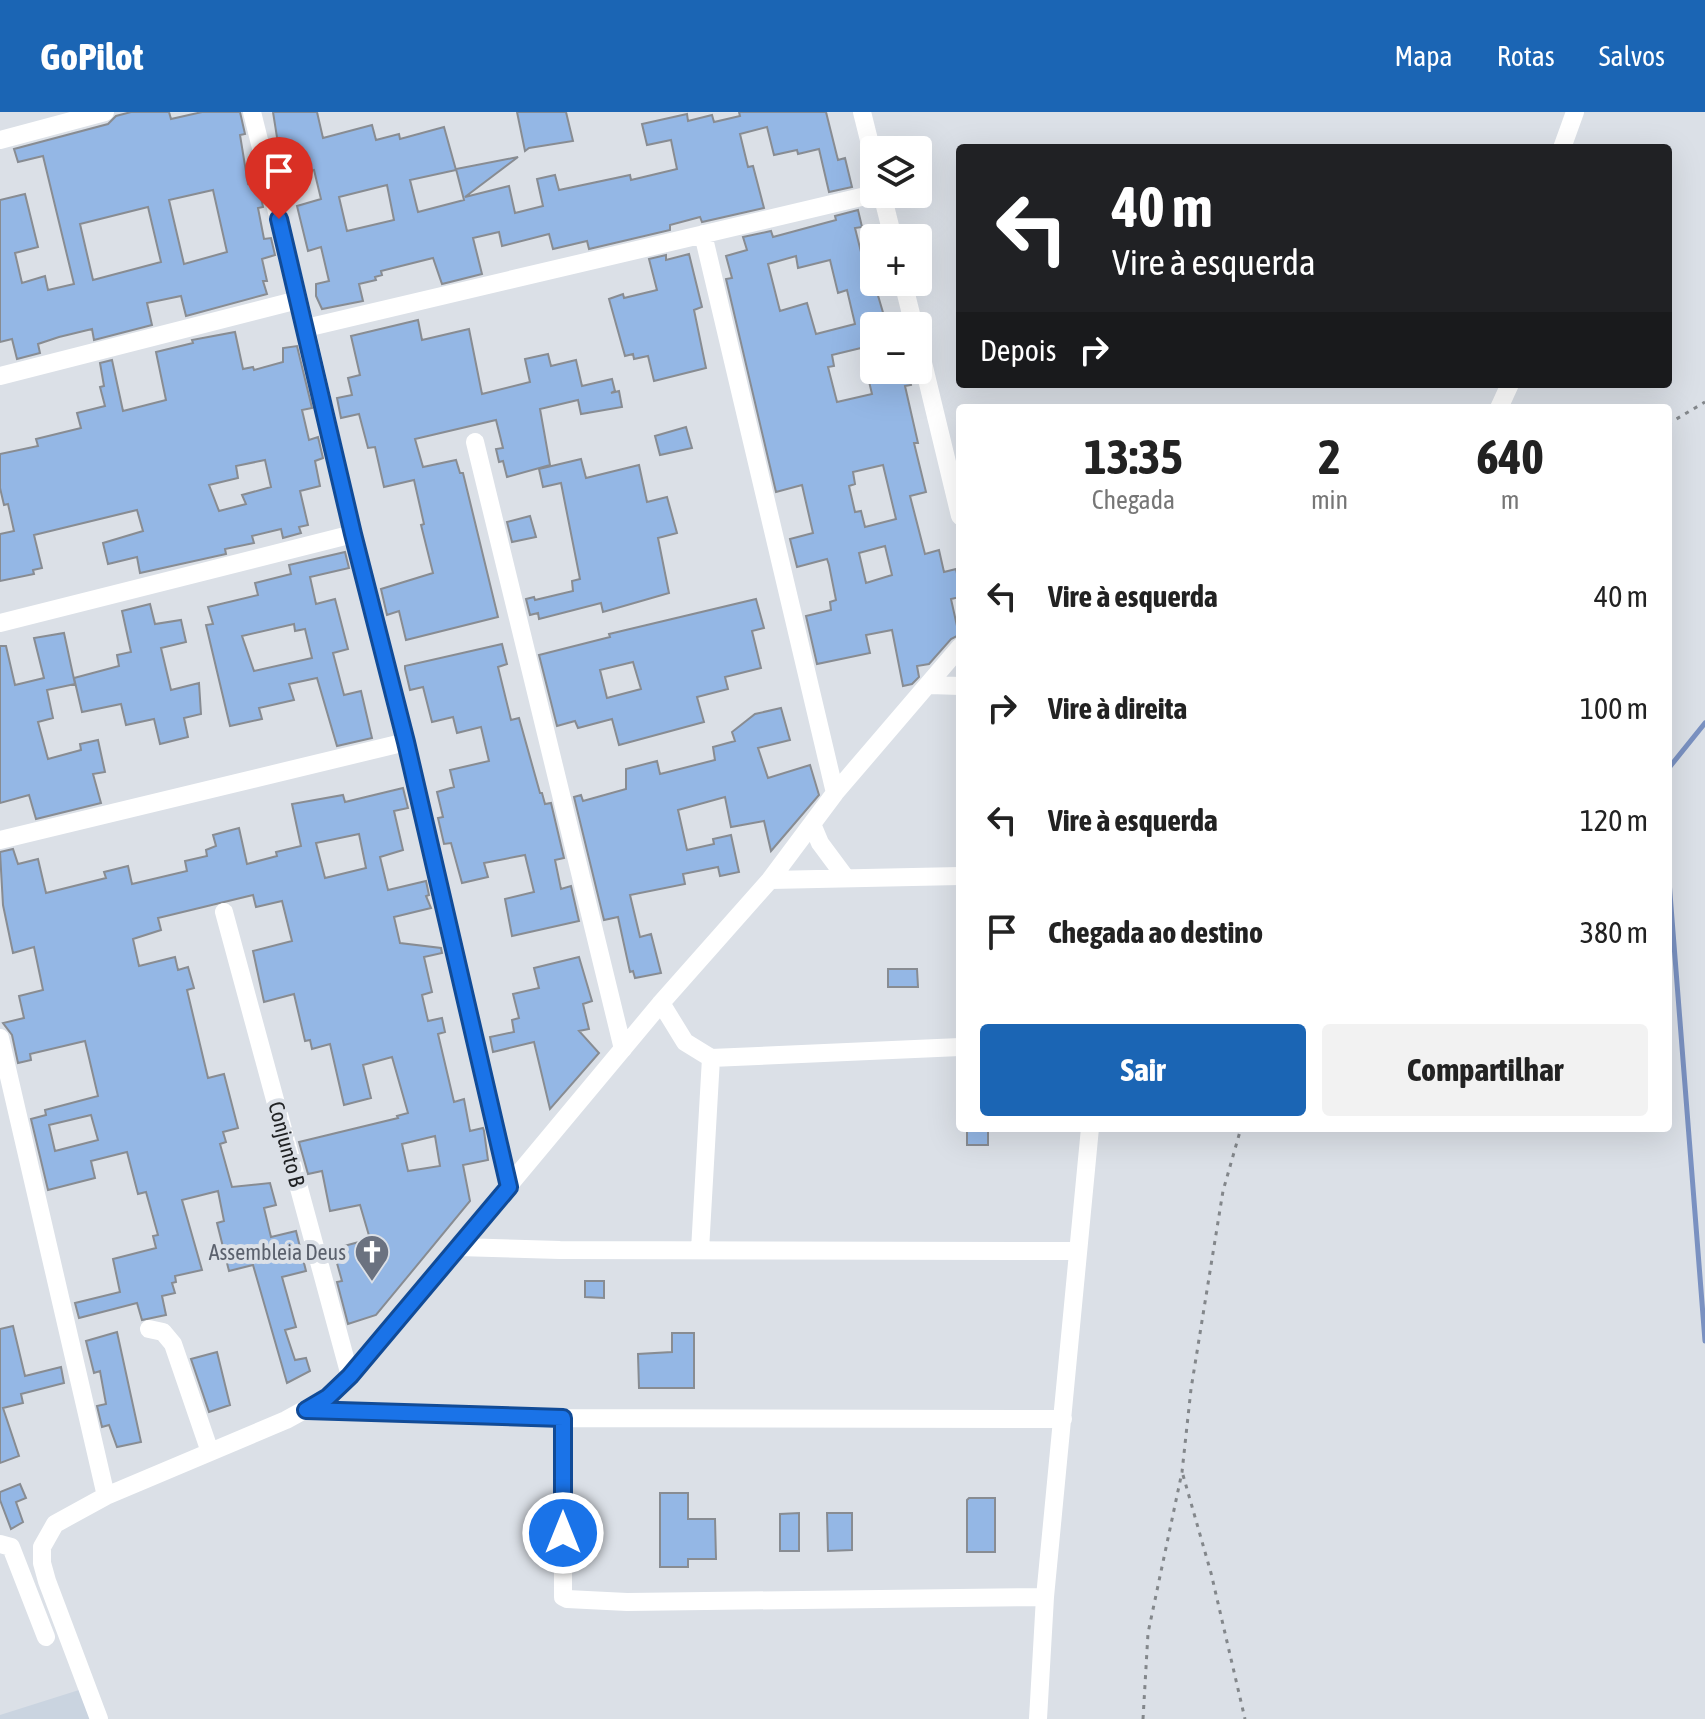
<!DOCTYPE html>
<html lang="pt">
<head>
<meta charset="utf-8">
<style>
  :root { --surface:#fff; --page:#f2f2f2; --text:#222; --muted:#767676; --accent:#1b65b4 }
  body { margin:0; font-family:"Asap Condensed",sans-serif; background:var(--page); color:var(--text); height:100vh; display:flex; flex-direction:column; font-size:30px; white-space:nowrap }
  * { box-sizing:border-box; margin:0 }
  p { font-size:26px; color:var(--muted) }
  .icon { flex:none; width:44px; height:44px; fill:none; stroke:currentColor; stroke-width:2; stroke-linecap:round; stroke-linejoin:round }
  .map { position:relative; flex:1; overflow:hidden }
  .details { position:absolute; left:956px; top:292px; width:716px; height:728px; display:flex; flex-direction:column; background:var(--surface); border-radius:8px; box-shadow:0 8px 32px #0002 }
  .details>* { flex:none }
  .guide { position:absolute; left:956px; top:32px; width:716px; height:244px; border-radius:8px; box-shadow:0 8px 32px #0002; background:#202124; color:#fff; overflow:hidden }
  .buttons { position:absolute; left:860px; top:24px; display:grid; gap:16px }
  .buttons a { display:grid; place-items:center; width:72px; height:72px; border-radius:8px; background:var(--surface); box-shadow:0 8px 32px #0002; font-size:40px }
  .pin { position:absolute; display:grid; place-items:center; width:68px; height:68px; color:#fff; margin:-82px -34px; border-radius:50% 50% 50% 0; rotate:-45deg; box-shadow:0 0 8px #0007 }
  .pin .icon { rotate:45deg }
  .me { position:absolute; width:88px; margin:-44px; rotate:0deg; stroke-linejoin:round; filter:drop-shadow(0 0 6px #0008) }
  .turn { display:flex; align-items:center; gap:28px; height:168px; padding:0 24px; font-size:36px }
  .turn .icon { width:104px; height:104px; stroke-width:2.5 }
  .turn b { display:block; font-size:56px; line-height:68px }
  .then { display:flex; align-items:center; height:76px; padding:0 24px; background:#0003; gap:16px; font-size:30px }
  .eta { display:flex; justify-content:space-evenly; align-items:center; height:136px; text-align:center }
  .eta b { font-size:48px; font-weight:700; line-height:56px }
  .cta { display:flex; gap:16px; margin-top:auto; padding:16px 24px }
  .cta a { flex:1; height:92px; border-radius:8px; background:var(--accent); color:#fff; font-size:32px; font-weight:700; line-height:92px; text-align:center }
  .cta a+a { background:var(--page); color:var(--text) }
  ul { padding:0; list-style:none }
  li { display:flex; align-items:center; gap:24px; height:112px; padding:0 24px }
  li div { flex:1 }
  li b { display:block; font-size:30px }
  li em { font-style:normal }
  header { display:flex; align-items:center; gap:48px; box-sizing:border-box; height:112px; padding:0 40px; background:var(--accent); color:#fff }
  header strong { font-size:38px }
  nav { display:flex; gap:44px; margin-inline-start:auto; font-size:28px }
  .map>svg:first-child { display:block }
  .built { fill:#cad4e0 }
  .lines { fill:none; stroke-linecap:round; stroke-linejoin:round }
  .stream { stroke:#7a91c1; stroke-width:5 }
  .building { fill:#94b7e5; stroke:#888c92; stroke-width:2; fill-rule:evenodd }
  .path { stroke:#83878b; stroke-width:3; stroke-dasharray:4 6; stroke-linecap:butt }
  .minor { stroke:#fff; stroke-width:18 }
  .route-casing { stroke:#114b97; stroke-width:20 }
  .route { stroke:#1a73e8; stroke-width:14 }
  .labels { text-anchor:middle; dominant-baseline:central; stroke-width:8; stroke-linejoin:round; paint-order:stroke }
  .street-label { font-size:22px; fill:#202224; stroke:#dbe0e7 }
  .worship-label { font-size:22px; fill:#5b616d; stroke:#dbe0e7; text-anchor:end }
</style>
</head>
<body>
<header>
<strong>GoPilot</strong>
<nav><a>Mapa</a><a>Rotas</a><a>Salvos</a></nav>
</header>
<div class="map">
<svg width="1705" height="1607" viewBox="0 0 1705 1607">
  <rect width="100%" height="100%" fill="#dbe0e7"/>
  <path class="built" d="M79 1578 90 1607H0V1603Z"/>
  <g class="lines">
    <path class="stream" d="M1668 657 1705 611
      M1668 756 1705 1229"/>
  </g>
  <path class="building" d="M131 0H169L171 7 202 0H240L245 22 240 23 248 72 252 71 255 81 260 80 263 95 258 96 264 127 271 126 275 143 262 147 267 169H263L267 182 186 204 181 184 147 191 152 213 94 228 92 217 59 225 38 232 40 241 17 247 12 227 0 230V88L25 82 38 135 15 141 22 171 45 164 48 178 74 172 43 44 18 50 14 37 108 12 116 4ZM213 78 227 140 184 152 169 88ZM148 95 161 150 93 168 80 112Z
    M273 0H317L323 26 372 13 376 28 399 22 400 27 444 15 456 58 410 68 418 100 464 88 456 57 518 45 465 85 509 74 515 101 543 94 537 67 555 63 559 78 630 63 631 68 677 57 671 28 647 33 642 12 687 2 688 9 712 3 714 10 740 4 739 0H826L838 48 845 46 852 75 829 80 819 37 798 42 797 38 774 43 767 15 740 22 748 55 753 54 764 96 702 110 700 105 670 113V118L589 137 587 129 553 137 549 122 502 134 499 120 473 126 482 162 442 172 433 146 381 159 382 163 375 165 376 168 359 172 363 189 322 197 316 184V172L329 169 321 135 308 139 297 94 321 87 314 58 306 60 304 55 293 58 288 35 279 38ZM387 73 394 108 347 119 339 85Z
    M517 0H566L573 29 529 36 525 39Z
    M858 98 862 115 855 116 863 148 874 145V170L887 214H874V258H908L911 273 905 274 918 331H914L926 380 910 384 925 442 939 438 944 460 956 457 960 476V485L951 487 959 523 951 527 929 552 917 554 919 565 912 572 903 574 892 518 866 523 870 541 817 552 806 504 831 498 830 490 836 488 829 453 827 447 797 455 790 427 813 421 802 373 776 380 726 167 732 166 726 144 747 138 743 125 771 119 773 125 836 108 835 104ZM796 144 798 156 830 148 838 181 847 178 855 212 816 222 807 191 780 199 768 152ZM861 236 872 282 837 290 828 255 834 254 832 243ZM883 353 896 407 865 415 861 399 855 400 849 374 855 372 853 360ZM885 434 892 463 866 471 859 441Z
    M689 142 702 195 694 198 706 256 654 269 648 244 634 247 633 242 625 244 609 187 623 182 624 186 657 178 649 147 666 143V148Z
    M418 208 422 228 469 217 482 282 530 270 525 247 548 242 551 254 576 248 582 274 612 267 615 279 611 281 619 279 622 295 581 302 578 288 540 297 550 353 507 365 503 349 499 350 496 337 503 336 496 308 415 327 423 355 456 348 460 361H463L498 505 406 528 399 499 387 503 381 477 433 461 421 413 424 412 414 368 384 375 375 335 368 336 359 302 341 306 337 286 352 283 348 266 360 263 351 224Z
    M235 220 243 257 253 255 254 258 283 250V236L297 234 312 296 302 298 309 328 318 325 323 346 315 349 320 374 300 379 308 413 299 415 301 421 283 426 281 417 252 424 254 431 225 437 226 442 140 461 137 445 108 452 103 431 143 419 137 398 34 423 42 456 33 458 34 462 0 469V422L14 419 8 392 4 393 0 376V342L38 334 36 327 81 316 77 301 105 294 100 275 104 274 100 251 112 248 123 299 166 288 156 240 193 231 192 228ZM265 348 271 375 242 383 246 392 219 399 209 373 238 366 236 354Z
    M686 315 692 336 660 343 655 324Z
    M581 347 586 366 639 353 647 390 667 385 677 421 658 426 669 481 603 500 601 491 539 507 538 501 530 503 526 487 534 485 535 488 573 479 572 469 580 467 561 371 543 375 539 357Z
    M530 404 536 425 512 430 507 410Z
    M345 440 349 456 310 465 316 492 335 487 348 537 333 541 344 583 361 579 372 626 337 634 317 566 289 572 294 588 259 596 262 607 230 614 206 513 213 512 208 495 258 483 255 471 291 462 289 453ZM294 512 295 519 305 517 312 546 254 559 242 524Z
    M756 487 764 516 752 519 761 556 725 565 728 577 697 585 704 610 619 633 612 607 578 616 575 609 557 614 539 543 610 525 609 522ZM633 550 641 577 607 586 600 558Z
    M150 492 155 512 181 508 186 530 161 536 171 578 199 571 201 602 184 606 188 625 160 632 154 607 126 613 121 592 82 600 74 566 119 554 117 543 131 540 122 499Z
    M64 521 75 572 47 578 53 606 38 610 48 647 81 638 80 632 98 628 105 660 93 662 101 691 36 707 29 683 0 691V534H6L15 573 44 566 34 526Z
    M502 532 507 552 498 555 511 608 519 606 540 681H542L545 692 551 691 564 746 555 748 561 777 571 774 579 809 512 824 505 787 534 780 525 743 484 751 488 765 462 771 451 731 444 732 438 706 443 705 437 680 454 675 450 658 489 649 481 615 457 621 453 605 432 610 423 575 410 578 405 557V554Z
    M781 596 790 628 758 636 768 666 810 653 819 683 771 739 764 709 731 715 725 685 678 698 687 738 714 732 713 727 731 723 739 760 720 764 718 755 683 762 685 772 630 783 640 825 651 822 661 861 635 866 633 859 630 860 618 805 604 808 574 685 581 683 583 689 626 677V657L657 649 660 662 715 648 713 635 735 629 732 620 755 602Z
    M403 676 408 696 394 699 403 738 380 745 388 778 426 769 429 783 426 784 431 796 394 805 400 831 441 836 442 841 424 845 432 880 422 883 428 909 442 906 445 920 438 922 454 990 464 987 470 1019 483 1016 484 1019 488 1048 463 1053 470 1089 376 1203 348 1212 337 1170 342 1169 333 1137 370 1127 360 1093 330 1099 322 1059 308 1062 299 1030 398 1006 397 1004 408 1001 392 945 363 953 371 986 344 993 330 932 312 937 310 928 305 929 294 882 264 890 253 839 292 829 282 789 256 795 253 783 158 806 161 818 133 827 139 854 175 845 178 858 188 855 194 876 187 878 208 966 224 962 238 1016 223 1020 226 1030 220 1032 232 1075 270 1071 276 1093 264 1096 271 1125 296 1119 306 1159 282 1165 296 1215 285 1218 295 1248 306 1246 310 1259 287 1271 253 1153 229 1159 217 1111 224 1109 218 1079 182 1088 202 1158 175 1164 176 1170 172 1171 175 1181 162 1184 166 1203 142 1208 137 1191 79 1206 75 1191 120 1180 113 1147 156 1136 153 1124 158 1123 146 1080 138 1082 127 1040 91 1049 95 1066 48 1078 31 1007 46 1003 45 998 98 984 85 929 30 942 31 948 18 951 12 923 3 911 24 906 19 884 43 878 34 835 13 841 3 793 0 740 13 737 18 752 38 747 46 781 106 766 104 760 128 754 132 772 187 759 185 749 207 744 206 738 216 734 213 723 239 716 247 752 277 744 276 740 301 734 292 692 343 683 345 690ZM359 722 366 756 325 766 316 731ZM91 1003 98 1028 55 1039 49 1013ZM435 1024 440 1054 408 1059 402 1032Z
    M579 845 592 889 583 892 589 917 579 919 599 941 550 997 534 930 493 940 490 925 514 920 512 908 519 906 513 882 539 876 534 856Z
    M888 857H917L918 875H888Z
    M967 1016H988V1033H967Z
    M585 1169H604V1186L585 1185Z
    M13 1214 25 1264 61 1255 64 1271 21 1282 23 1291 3 1296 19 1344 0 1351V1217Z
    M117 1220 141 1330 117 1335 109 1313 102 1315 97 1294 106 1292 100 1259 94 1261 86 1229Z
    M672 1221H694V1276H639L638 1242 672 1240Z
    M217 1240 230 1293 209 1300 191 1247Z
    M20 1372 26 1386 16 1390 23 1410 11 1417 0 1388V1380Z
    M660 1381H688V1407H715L716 1447H688V1455H660Z
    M969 1386H995V1440H967V1388Z
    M799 1401V1439H780V1402Z
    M827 1401H852V1438L828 1439Z"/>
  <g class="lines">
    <path class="path" d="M1668 312 1705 290
      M1183 1363 1211 1461 1245 1607
      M1143 1607 1148 1521 1182 1360 1191 1277 1223 1079 1241 1016"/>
    <path class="minor" d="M252 0 306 216 353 422 406 630 509 1075
      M862 0 874 48
      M0 28 105 0
      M1562 36 1575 0
      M882 82 893 126
      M703 122 835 681
      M903 170 914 214
      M306 216 874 82
      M918 230 960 404
      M0 264 298 188
      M1499 296 1510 272
      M475 330 623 937
      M0 511 353 422
      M930 573 960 574
      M812 712 820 731 846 766
      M0 728 406 630
      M770 768 960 764
      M224 800 350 1264
      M661 891 685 930 711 946 960 935
      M0 926 106 1384
      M458 1135 560 1138 1078 1139
      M700 1138 711 946
      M149 1217 163 1220 173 1232 210 1340
      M306 1298 563 1306 1063 1307
      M563 1306V1485L567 1487 627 1490 1045 1485
      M0 1432 11 1435 46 1525
      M99 1607 47 1469 42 1451V1435L55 1412 106 1384 286 1308 328 1285 350 1264 661 891 770 768 835 681 960 535
      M1038 1607 1045 1485 1090 1016"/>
  </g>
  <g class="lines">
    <defs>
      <path id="route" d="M279 107 353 422 406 630 509 1075 350 1264 328 1285 306 1298 563 1306V1421"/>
    </defs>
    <use href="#route" class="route-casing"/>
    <use href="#route" class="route"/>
  </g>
  <defs>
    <symbol id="church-pin" viewBox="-11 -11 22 30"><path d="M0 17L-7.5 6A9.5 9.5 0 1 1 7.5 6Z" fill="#6b7280" stroke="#dbe0e7"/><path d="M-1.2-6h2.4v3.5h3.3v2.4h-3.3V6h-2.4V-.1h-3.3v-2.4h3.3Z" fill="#fff"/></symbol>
  </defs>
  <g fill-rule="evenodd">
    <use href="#church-pin" x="352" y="1120" width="40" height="54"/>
  </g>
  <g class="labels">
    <g class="street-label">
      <text transform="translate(287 1032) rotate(75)">Conjunto B</text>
    </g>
    <g class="worship-label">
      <text x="346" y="1140">Assembleia Deus</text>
    </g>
  </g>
</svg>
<div class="buttons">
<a><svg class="icon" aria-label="layers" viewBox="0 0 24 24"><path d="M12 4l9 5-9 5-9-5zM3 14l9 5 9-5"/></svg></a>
<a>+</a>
<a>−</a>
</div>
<div class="pin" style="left:279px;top:107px;background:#d93025"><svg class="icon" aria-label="arrive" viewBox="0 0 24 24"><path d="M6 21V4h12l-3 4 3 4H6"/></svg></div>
<svg class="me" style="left:563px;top:1421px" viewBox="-20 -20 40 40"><circle r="17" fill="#1a73e8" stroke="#fff" stroke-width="3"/><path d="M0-11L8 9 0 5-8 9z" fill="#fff"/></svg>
<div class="guide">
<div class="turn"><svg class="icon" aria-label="left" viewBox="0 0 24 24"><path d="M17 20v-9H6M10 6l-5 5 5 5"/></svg><div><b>40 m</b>Vire à esquerda</div></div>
<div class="then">Depois<svg class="icon" aria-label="right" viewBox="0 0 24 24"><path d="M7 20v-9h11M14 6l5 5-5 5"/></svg></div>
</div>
<section class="details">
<div class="eta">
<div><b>13:35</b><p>Chegada</p></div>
<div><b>2</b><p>min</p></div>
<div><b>640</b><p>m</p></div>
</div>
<ul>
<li><svg class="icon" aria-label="left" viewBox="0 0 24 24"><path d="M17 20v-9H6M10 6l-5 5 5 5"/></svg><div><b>Vire à esquerda</b></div><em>40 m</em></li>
<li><svg class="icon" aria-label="right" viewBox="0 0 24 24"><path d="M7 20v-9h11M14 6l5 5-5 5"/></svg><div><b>Vire à direita</b></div><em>100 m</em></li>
<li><svg class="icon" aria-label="left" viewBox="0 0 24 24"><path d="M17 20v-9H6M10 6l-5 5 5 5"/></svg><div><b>Vire à esquerda</b></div><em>120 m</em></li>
<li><svg class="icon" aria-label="arrive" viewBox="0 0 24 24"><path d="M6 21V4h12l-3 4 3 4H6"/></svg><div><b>Chegada ao destino</b></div><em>380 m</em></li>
</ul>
<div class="cta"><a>Sair</a><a>Compartilhar</a></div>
</section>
</div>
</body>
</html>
